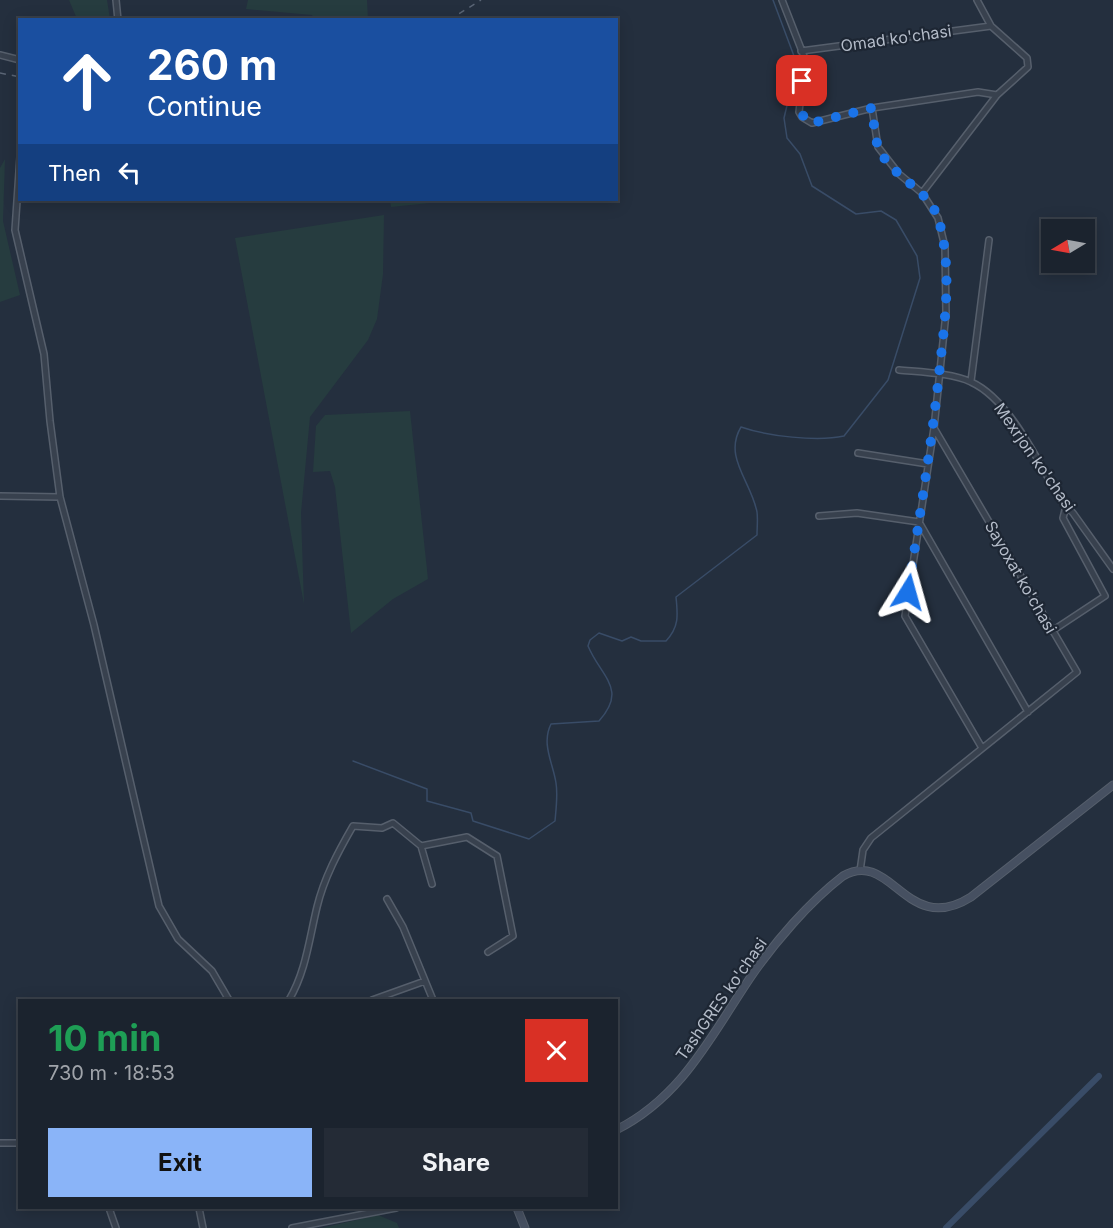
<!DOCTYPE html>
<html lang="en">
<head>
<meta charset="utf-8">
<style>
  :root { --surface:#1b232e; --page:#242b36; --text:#f1f3f6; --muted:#a0a4aa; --line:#39404a; --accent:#8ab4f8 }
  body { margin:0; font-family:Inter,sans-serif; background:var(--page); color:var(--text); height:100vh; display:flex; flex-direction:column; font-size:22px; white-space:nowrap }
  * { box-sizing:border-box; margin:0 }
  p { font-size:20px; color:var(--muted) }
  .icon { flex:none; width:33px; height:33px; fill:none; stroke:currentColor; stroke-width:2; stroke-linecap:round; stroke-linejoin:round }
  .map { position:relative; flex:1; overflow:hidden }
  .panel { position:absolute; left:18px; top:999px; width:600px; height:210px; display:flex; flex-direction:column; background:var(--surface); border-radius:0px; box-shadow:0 3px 15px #0003,0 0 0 2px var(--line) }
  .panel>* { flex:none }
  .banner { position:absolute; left:18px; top:18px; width:600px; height:183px; border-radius:0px; box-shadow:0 3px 15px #0003,0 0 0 2px var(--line); background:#1a4fa0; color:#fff; overflow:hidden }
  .needle { width:39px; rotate:260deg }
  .controls { position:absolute; left:1041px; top:219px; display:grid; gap:12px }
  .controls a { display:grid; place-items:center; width:54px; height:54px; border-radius:0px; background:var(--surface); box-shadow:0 3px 15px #0003,0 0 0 2px var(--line); font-size:30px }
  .pin { position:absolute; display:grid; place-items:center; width:51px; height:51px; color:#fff; margin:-26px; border-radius:12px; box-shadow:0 3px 9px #0006 }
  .me { position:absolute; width:66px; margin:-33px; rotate:8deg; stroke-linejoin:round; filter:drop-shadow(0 0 4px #0008) }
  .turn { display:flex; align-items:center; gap:21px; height:126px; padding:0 30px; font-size:27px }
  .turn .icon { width:78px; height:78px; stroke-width:2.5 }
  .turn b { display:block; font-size:42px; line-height:51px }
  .then { display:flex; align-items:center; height:57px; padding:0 30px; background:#0003; gap:12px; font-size:22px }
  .round { display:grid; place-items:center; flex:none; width:63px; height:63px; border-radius:0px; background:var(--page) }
  .headline { display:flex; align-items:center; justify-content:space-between; height:102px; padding:0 30px }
  h1 { font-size:36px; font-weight:700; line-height:45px; color:#1e9e55 }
  .primary-button { display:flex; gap:12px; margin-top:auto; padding:12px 30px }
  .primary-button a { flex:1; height:69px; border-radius:0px; background:var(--accent); color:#111; font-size:24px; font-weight:700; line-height:69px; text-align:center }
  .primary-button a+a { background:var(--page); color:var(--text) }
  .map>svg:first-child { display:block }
  .green { fill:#263c3f }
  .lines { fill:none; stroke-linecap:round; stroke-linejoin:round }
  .stream { stroke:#394c67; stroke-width:1.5 }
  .canal { stroke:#394c67; stroke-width:6 }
  .street-casing { stroke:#565f6c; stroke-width:8 }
  .secondary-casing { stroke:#565f6c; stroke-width:9 }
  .street { stroke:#38414e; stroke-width:5 }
  .secondary { stroke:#465061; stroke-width:7 }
  .rail { stroke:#5a6575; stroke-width:1.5; stroke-dasharray:6 6; stroke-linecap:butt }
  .route { stroke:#1a73e8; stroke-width:10; stroke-dasharray:0 18 }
  .labels { text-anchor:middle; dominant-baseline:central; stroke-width:4.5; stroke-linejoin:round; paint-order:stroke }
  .street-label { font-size:16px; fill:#b4bcc9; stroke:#1d2633 }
</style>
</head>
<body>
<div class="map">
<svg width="1113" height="1228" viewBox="0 0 1113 1228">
  <rect width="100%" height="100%" fill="#242f3e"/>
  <path class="green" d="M69 0H107L110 19H77Z
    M248 0H367L368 19H314L312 15 246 9Z
    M5 159 3 221 20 295 0 302V168Z
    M390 200H459L391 207Z
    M384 215 383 274 377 319 368 340 310 417 301 513 304 604 235 238Z
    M410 411 428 579 393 599 351 633 335 487 330 471 313 472 316 426 325 415Z
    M378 1215 397 1223 399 1228H322Z"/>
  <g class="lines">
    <path class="stream" d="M353 761 427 789V801L471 813 473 821 529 839 555 821C556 809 558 795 556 783 553 763 541 744 551 724L599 721C628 689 601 677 588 646L590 640 599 633 622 641 631 637 641 641H666C679 627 678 616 676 597L757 535C757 528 758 519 757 512 751 481 723 457 741 427 767 436 817 442 844 436L888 380 920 278 917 256 896 220 881 211 856 214 812 186 800 154 787 138 784 118 797 64 773 0"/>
    <path class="canal" d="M946 1228 1099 1076"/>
    <defs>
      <path id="street" d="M116 0 118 20
        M782 0 805 59 799 112 802 117 812 123 872 108 978 92 997 95
        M801 51 991 26
        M0 55 20 60
        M872 108 878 147 899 174 922 193 938 218 945 247 946 313 934 428 905 616 982 748
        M20 157 15 230 44 354 50 421 60 497 94 625 159 906 178 939 212 971 229 1000
        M922 193 997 95 1028 67 1027 58 991 26 977 0
        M899 370C919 372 953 373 971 382 1011 400 1040 466 1062 502L1073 513 1113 569
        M971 381 989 240
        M858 453 928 464
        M0 496 60 497
        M819 516 857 513 919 522 1028 712
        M1052 631 1105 596 1063 518 1066 506
        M421 846 467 837 497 856 513 936 488 952
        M860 871 863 850 871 838 1077 672 934 428
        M387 899 403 927 433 1000
        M289 1000C306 971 309 940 317 907 324 878 338 852 353 826L382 828 393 823 421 846 432 884
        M372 1000 425 981
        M0 1143H20
        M109 1208 116 1228
        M199 1208 203 1228
        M292 1228 396 1208"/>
      <path id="secondary" d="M616 1130C682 1097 711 1036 750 978 774 943 809 902 843 876 892 848 906 938 971 897L1113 785
        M517 1208 525 1228"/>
    </defs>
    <use href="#street" class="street-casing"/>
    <use href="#secondary" class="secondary-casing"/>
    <use href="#street" class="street"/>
    <use href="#secondary" class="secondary"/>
    <path class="rail" d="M449 20 481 0
      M0 73 20 77"/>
  </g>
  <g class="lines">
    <path class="route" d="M802 81C798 99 795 114 812 123L872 108C874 121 874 137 879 149 892 178 930 189 939 221 953 272 944 325 939 375 931 448 919 520 908 592"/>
  </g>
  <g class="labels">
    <g class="street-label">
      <text transform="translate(896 38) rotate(-8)">Omad ko'chasi</text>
      <text transform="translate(1035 457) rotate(55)">Mexrjon ko'chasi</text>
      <text transform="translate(1021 577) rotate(60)">Sayoxat ko'chasi</text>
      <text transform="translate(721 999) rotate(-55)">TashGRES ko'chasi</text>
    </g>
  </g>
</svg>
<div class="controls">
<a><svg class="needle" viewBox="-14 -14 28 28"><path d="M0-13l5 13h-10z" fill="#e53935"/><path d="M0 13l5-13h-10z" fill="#a0a4aa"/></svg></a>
</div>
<div class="pin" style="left:802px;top:81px;background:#d93025"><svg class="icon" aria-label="arrive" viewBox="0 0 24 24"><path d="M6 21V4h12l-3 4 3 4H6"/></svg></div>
<svg class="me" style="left:908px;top:592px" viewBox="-20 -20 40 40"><path d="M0-17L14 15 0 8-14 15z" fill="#1a73e8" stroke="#fff" stroke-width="4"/></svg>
<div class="banner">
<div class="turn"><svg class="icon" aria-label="ahead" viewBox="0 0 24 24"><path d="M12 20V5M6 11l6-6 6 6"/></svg><div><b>260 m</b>Continue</div></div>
<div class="then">Then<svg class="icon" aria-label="left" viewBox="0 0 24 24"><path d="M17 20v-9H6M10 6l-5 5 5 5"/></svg></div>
</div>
<section class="panel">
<div class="headline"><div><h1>10 min</h1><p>730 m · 18:53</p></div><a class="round" style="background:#d93025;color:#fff"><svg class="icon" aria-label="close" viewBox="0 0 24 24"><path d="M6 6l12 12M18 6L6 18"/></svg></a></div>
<div class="primary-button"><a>Exit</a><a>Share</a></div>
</section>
</div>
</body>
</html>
